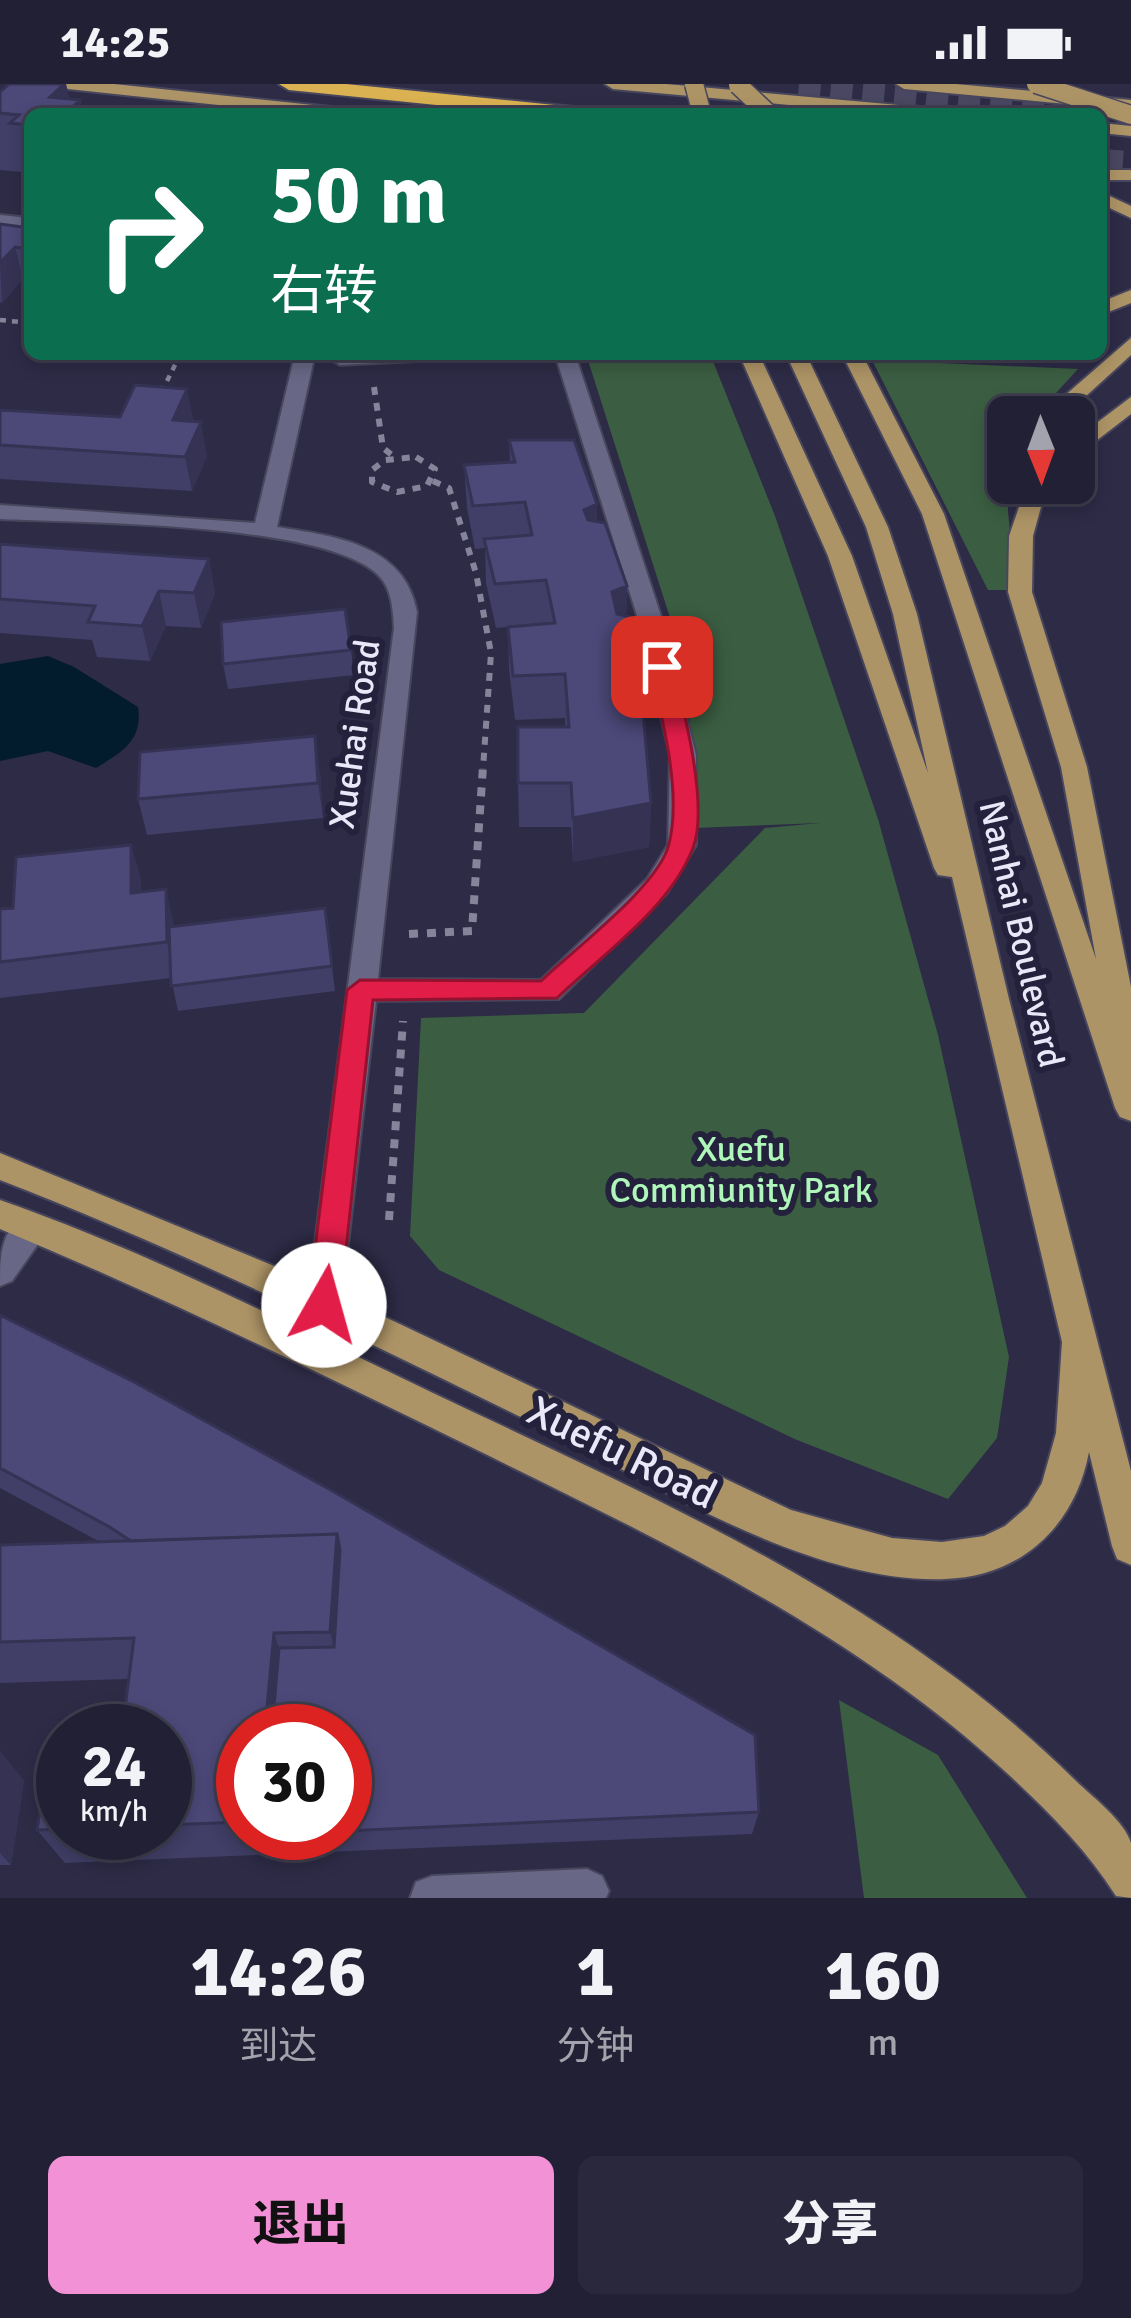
<!DOCTYPE html>
<html lang="zh">
<head>
<meta charset="utf-8">
<style>
  :root { --surface:#222034; --page:#2a283c; --text:#f1f3f6; --muted:#a2a3ac; --line:#3f3e4f; --accent:#f291d6 }
  body { margin:0; font-family:Signika,"Noto Sans SC",sans-serif; background:var(--page); color:var(--text); height:100vh; display:flex; flex-direction:column; font-size:45px; white-space:nowrap }
  * { box-sizing:border-box; margin:0 }
  p { font-size:39px; color:var(--muted) }
  .icon { flex:none; width:66px; height:66px; fill:none; stroke:currentColor; stroke-width:2; stroke-linecap:round; stroke-linejoin:round }
  .map { position:relative; height:1814px; overflow:hidden }
  .drawer { display:flex; flex-direction:column; background:var(--surface); flex:1 }
  .drawer>* { flex:none }
  .guide { position:absolute; left:24px; top:24px; width:1083px; height:252px; border-radius:18px; box-shadow:0 6px 18px #0003,0 0 0 3px var(--line); background:#0b6e4f; color:#fff; overflow:hidden }
  .needle { width:78px; rotate:179deg }
  .tools { position:absolute; left:987px; top:312px; display:grid; gap:24px }
  .tools a { display:grid; place-items:center; width:108px; height:108px; border-radius:18px; background:var(--surface); box-shadow:0 6px 18px #0003,0 0 0 3px var(--line); font-size:60px }
  .speed { position:absolute; left:36px; top:1620px; display:flex; gap:24px; font-size:60px; font-weight:700; text-align:center }
  .speed>* { display:grid; place-content:center; width:156px; height:156px; border-radius:50%; background:var(--surface); box-shadow:0 6px 18px #0003,0 0 0 3px var(--line); line-height:1 }
  .speed small { font-size:30px; font-weight:400 }
  .speed .limit { border:18px solid #d22; background:#fff; color:#111 }
  .pin { position:absolute; display:grid; place-items:center; width:102px; height:102px; color:#fff; margin:-51px; border-radius:24px; box-shadow:0 6px 18px #0006 }
  .me { position:absolute; width:132px; margin:-66px; rotate:7deg; stroke-linejoin:round; filter:drop-shadow(0 0 9px #0008) }
  .turn { display:flex; align-items:center; gap:42px; height:252px; padding:0 48px; font-size:54px }
  .turn .icon { width:156px; height:156px; stroke-width:2.5 }
  .turn b { display:block; font-size:84px; line-height:102px }
  .eta { display:flex; justify-content:space-evenly; align-items:center; height:204px; text-align:center }
  .eta b { font-size:72px; font-weight:800; line-height:84px }
  .button { display:flex; gap:24px; margin-top:auto; padding:24px 48px }
  .button a { flex:1; height:138px; border-radius:18px; background:var(--accent); color:#111; font-size:48px; font-weight:800; line-height:138px; text-align:center }
  .button a+a { background:var(--page); color:var(--text) }
  .status { display:flex; justify-content:space-between; align-items:center; height:84px; padding:0 60px; background:var(--surface); direction:ltr }
  .status svg { height:33px; fill:currentColor }
  .map>svg:first-child { display:block }
  .green { fill:#3b5e42 }
  .water { fill:#021c2d }
  .lines { fill:none; stroke-linecap:round; stroke-linejoin:round }
  .highway-tunnel { stroke:#494761; stroke-width:22; stroke-dasharray:22 10; stroke-linecap:butt }
  .minor-casing { stroke:#48465d; stroke-width:4 }
  .major-casing { stroke:#48465d; stroke-width:4 }
  .highway-casing { stroke:#48465d; stroke-width:4 }
  .path-far2 { stroke:#85849a; stroke-width:4.5; stroke-dasharray:6 6; stroke-linecap:butt }
  .path-far1 { stroke:#85849a; stroke-width:6; stroke-dasharray:8 8; stroke-linecap:butt }
  .path { stroke:#85849a; stroke-width:8; stroke-dasharray:9 9; stroke-linecap:butt }
  .minor { fill:#686785; fill-rule:evenodd }
  .major { fill:#ad9466; fill-rule:evenodd }
  .highway { fill:#dbb251; fill-rule:evenodd }
  .major-bridge-casing { stroke:#48465d; stroke-width:21; stroke-linecap:butt }
  .major-bridge { stroke:#ad9466; stroke-width:18 }
  .wall { fill:#413e67; fill-rule:evenodd }
  .shaded-wall { fill:#353254 }
  .building { fill:#4c4878; stroke:#353254; stroke-width:3 }
  .route { fill:#e11d48; stroke:#92132f; stroke-width:3 }
  .labels { text-anchor:middle; dominant-baseline:central; stroke-width:12; stroke-linejoin:round; paint-order:stroke }
  .street-label { font-size:36px; fill:#e8e8f9; stroke:#23213b }
  .park-label { font-size:36px; fill:#aef6ba; stroke:#23213b }
  .near-street-label { font-size:42px; fill:#e8e8f9; stroke:#23213b }
</style>
</head>
<body>
<div class="status"><b>14:25</b><svg viewBox="0 0 49 12"><path d="M0 12V9h3v3zM5 12V6h3v6zM10 12V3h3v9zM15 12V0h3v12zM26 1h20v11H26zM47 4h2v5h-2z"/></svg></div>
<div class="map">
<svg width="1131" height="1814" viewBox="0 0 1131 1814">
  <rect width="100%" height="100%" fill="#2d2b46"/>
  <path class="green" d="M586 270H710L775 432 878 735 938 951 1009 1273 997 1354 948 1415 797 1356 439 1186 410 1152 421 934 584 929 765 744 820 739 695 744 688 605 672 540Z
    M872 276 1078 285 1034 333H1008V428L1016 506H988Z
    M839 1616 938 1671 1027 1814H864Z"/>
  <path class="water" d="M48 572 74 583 138 623C143 657 122 668 96 684L48 667 0 677V580Z"/>
  <g class="lines">
    <path class="highway-tunnel" d="M799 0 1131 32
      M1101 76 1131 78"/>
    <defs>
      <path id="minor" d="M0 14 97 25 105 30 0 24Z
        M0 131 30 134V144L0 141Z
        M295 270H315L277 443C334 452 405 460 417 528L378 895 541 896 647 795 668 761 670 671 639 538 555 270H575L663 538 696 671V761L667 809 559 915 376 917 341 1221 336 1232 324 1236 312 1232 307 1221 394 544C393 527 392 505 379 492 327 438 79 439 0 435V421L255 439Z
        M336 270H445L435 276 340 281 330 275Z
        M33 1129 45 1133 50 1143 12 1197 0 1202C0 1172 0 1140 33 1129Z
        M587 1785 602 1792 609 1807 606 1814H410L416 1798 432 1792Z"/>
      <path id="major" d="M60 0H114L351 25 359 30H304L68 5Z
        M605 0H666L943 25 951 30H889L613 5Z
        M896 0H956L1131 16V26L904 5Z
        M1101 39 1131 42V52L1101 49Z
        M1101 86H1131V96H1101Z
        M1101 108 1131 122V134L1101 120Z
        M1131 206V219L1101 231V218Z
        M1131 254V271L1063 333H1040Z
        M739 270H759L852 472 928 689 893 530 866 443 786 270H806L888 443 917 530 1009 915 1131 1387V1481L1117 1475 1112 1462 1089 1368C1075 1442 1021 1493 945 1495 804 1500 647 1394 523 1334 351 1250 179 1165 0 1096V1069L301 1193 791 1426 892 1454 942 1458 984 1452 1005 1442 1028 1422 1042 1399 1056 1349 1062 1258 952 793 938 791 934 784 828 472Z
        M842 270H862L944 430 1096 875 1061 683 1008 508 1009 452 1019 423 1036 399H1058L1041 423 1033 452 1032 508 1087 683 1131 903V1037L1120 1033 1115 1024 922 430Z
        M1131 313V330L1074 374V356Z
        M0 1116C148 1168 291 1241 433 1309 660 1417 896 1518 1077 1698 1093 1713 1125 1738 1131 1759 1131 1775 1131 1798 1131 1814L1116 1812C1087 1766 1048 1727 1008 1690 852 1546 658 1455 469 1362 314 1286 159 1211 0 1145Z"/>
      <path id="highway" d="M279 0H346L584 24 594 30H526L289 6Z"/>
    </defs>
    <use href="#minor" class="minor-casing"/>
    <use href="#major" class="major-casing"/>
    <use href="#highway" class="highway-casing"/>
    <path class="path-far2" d="M0 236 30 239
      M156 270 176 279 165 301"/>
    <path class="path-far1" d="M374 303 383 364 393 372
      M160 310 166 298
      M416 373 435 385 427 402 397 408 372 398V386L385 376Z
      M433 397 449 404 476 489 491 569 483 685"/>
    <path class="path" d="M409 850 472 847 483 682
      M389 1136 403 937"/>
    <use href="#minor" class="minor"/>
    <use href="#major" class="major"/>
    <use href="#highway" class="highway"/>
    <defs>
      <path id="major-bridge" d="M694 0 702 30
        M1036 0 1131 31
        M738 1 769 30"/>
    </defs>
    <use href="#major-bridge" class="major-bridge-casing"/>
    <use href="#major-bridge" class="major-bridge"/>
  </g>
  <path class="wall" d="M66 0 69 15 80 16 83 30H30V99L24 98 22 88 0 86V8Z
    M0 140 30 144V196L23 195 2 219 0 218Z
    M187 305 193 337 207 372 192 407 0 395V326L120 333Z
    M509 356 597 420V437L627 502 626 532 641 627 651 719 649 763 573 778 571 743H519L518 699 565 643V634L515 636 509 586 508 543 496 544 486 499 485 464 475 465 467 424 464 381 510 378Z
    M0 460 209 475 215 510 201 544 166 542 150 577 97 573 92 556 0 549Z
    M351 566 354 591 228 605 223 580Z
    M320 688 323 734 147 751 138 715Z
    M131 761 141 796V808L175 843 325 824 335 907 178 927 171 894 0 914V825L13 824Z
    M0 1231 759 1728 752 1750 65 1779 37 1746 63 1658V1749H165V1647L128 1595 0 1599V1461L100 1458 0 1404ZM243 1647H345V1749H243Z
    M0 1667 24 1697 11 1781H0Z"/>
  <path class="shaded-wall" d="M64 0H66L71 24 80 16 83 30H54L50 13Z
    M15 163 23 195 2 219 0 179Z
    M187 305 194 339 173 336Z
    M201 338 207 372 192 407 185 373Z
    M597 420V463L584 426Z
    M209 475 215 510 201 544 194 509Z
    M627 502 626 546 611 552 612 508Z
    M159 507 166 542 150 577 142 542Z
    M642 605 640 649 625 655 627 611Z
    M315 652 320 688 323 734 318 699Z
    M651 719 649 763 573 778V734Z
    M131 761 141 796V844L131 809Z
    M166 805 174 841 176 893 167 858Z
    M337 1450 347 1493 342 1589 330 1548Z
    M274 1549 288 1590 283 1647 265 1645Z
    M0 1667 24 1697 11 1781 0 1769Z"/>
  <path class="building" d="M9 0H64L50 13 80 16 65 30H30V41L10 39 19 31 0 29V8Z
    M197 27 231 30H194Z
    M0 140 30 144V165L15 163 0 179Z
    M135 301 187 305 173 336 201 338 185 373 0 361V326L120 333Z
    M509 356H574L597 420 584 426 588 436 605 439 627 502 612 508 617 530 635 534 642 605 627 611 628 622 643 628 651 719 573 734 571 699H518V643H569L565 590 513 592 508 543 555 539 546 496 495 500 484 455 532 451 525 418 473 422 464 381 515 378Z
    M0 460 209 475 194 509 159 507 142 542 88 538 95 522 0 515Z
    M345 525 351 566 223 580 221 538Z
    M315 652 318 699 138 715 140 668Z
    M131 761V809L166 805 167 858 0 878V825L13 824 16 773Z
    M325 824 332 882 171 902 169 843Z
    M0 1231 134 1298 329 1405 755 1651 759 1728 345 1747V1647H325L324 1644 272 1645 279 1564 334 1563 340 1466 337 1450 131 1457 108 1442 0 1384Z
    M337 1450 330 1548 274 1549 265 1645 324 1644V1647H243V1738L165 1741V1647H122L134 1554 0 1558V1461Z
    M50 1658H63V1745L37 1746Z"/>
  <path class="route" d="M662 575 673 583C684 626 709 723 693 764 670 824 602 871 557 914L373 916 340 1221 336 1231 324 1235 313 1231 308 1221 347 906 360 896 541 897C574 865 659 802 669 760 682 708 662 633 650 583Z"/>
  <g class="labels">
    <g class="street-label">
      <text transform="translate(355 650) rotate(-82)">Xuehai Road</text>
      <text transform="translate(1021 850) rotate(77)">Nanhai Boulevard</text>
    </g>
    <g class="park-label">
      <text x="741" y="1065">Xuefu<tspan x="741" dy="41">Commiunity Park</tspan></text>
    </g>
    <g class="near-street-label">
      <text transform="translate(622 1369) rotate(26)">Xuefu Road</text>
    </g>
  </g>
</svg>
<div class="tools">
<a><svg class="needle" viewBox="-14 -14 28 28"><path d="M0-13l5 13h-10z" fill="#e53935"/><path d="M0 13l5-13h-10z" fill="#a2a3ac"/></svg></a>
</div>
<div class="speed"><div>24<small>km/h</small></div><div class="limit">30</div></div>
<div class="pin" style="left:662px;top:583px;background:#d93025"><svg class="icon" aria-label="arrive" viewBox="0 0 24 24"><path d="M6 21V4h12l-3 4 3 4H6"/></svg></div>
<svg class="me" style="left:324px;top:1221px" viewBox="-20 -20 40 40"><circle r="19" fill="#fff"/><path d="M0-13L10 11 0 6-10 11z" fill="#e11d48"/></svg>
<div class="guide">
<div class="turn"><svg class="icon" aria-label="right" viewBox="0 0 24 24"><path d="M7 20v-9h11M14 6l5 5-5 5"/></svg><div><b>50 m</b>右转</div></div>
</div>
</div>
<section class="drawer">
<div class="eta">
<div><b>14:26</b><p>到达</p></div>
<div><b>1</b><p>分钟</p></div>
<div><b>160</b><p>m</p></div>
</div>
<div class="button"><a>退出</a><a>分享</a></div>
</section>
</body>
</html>
